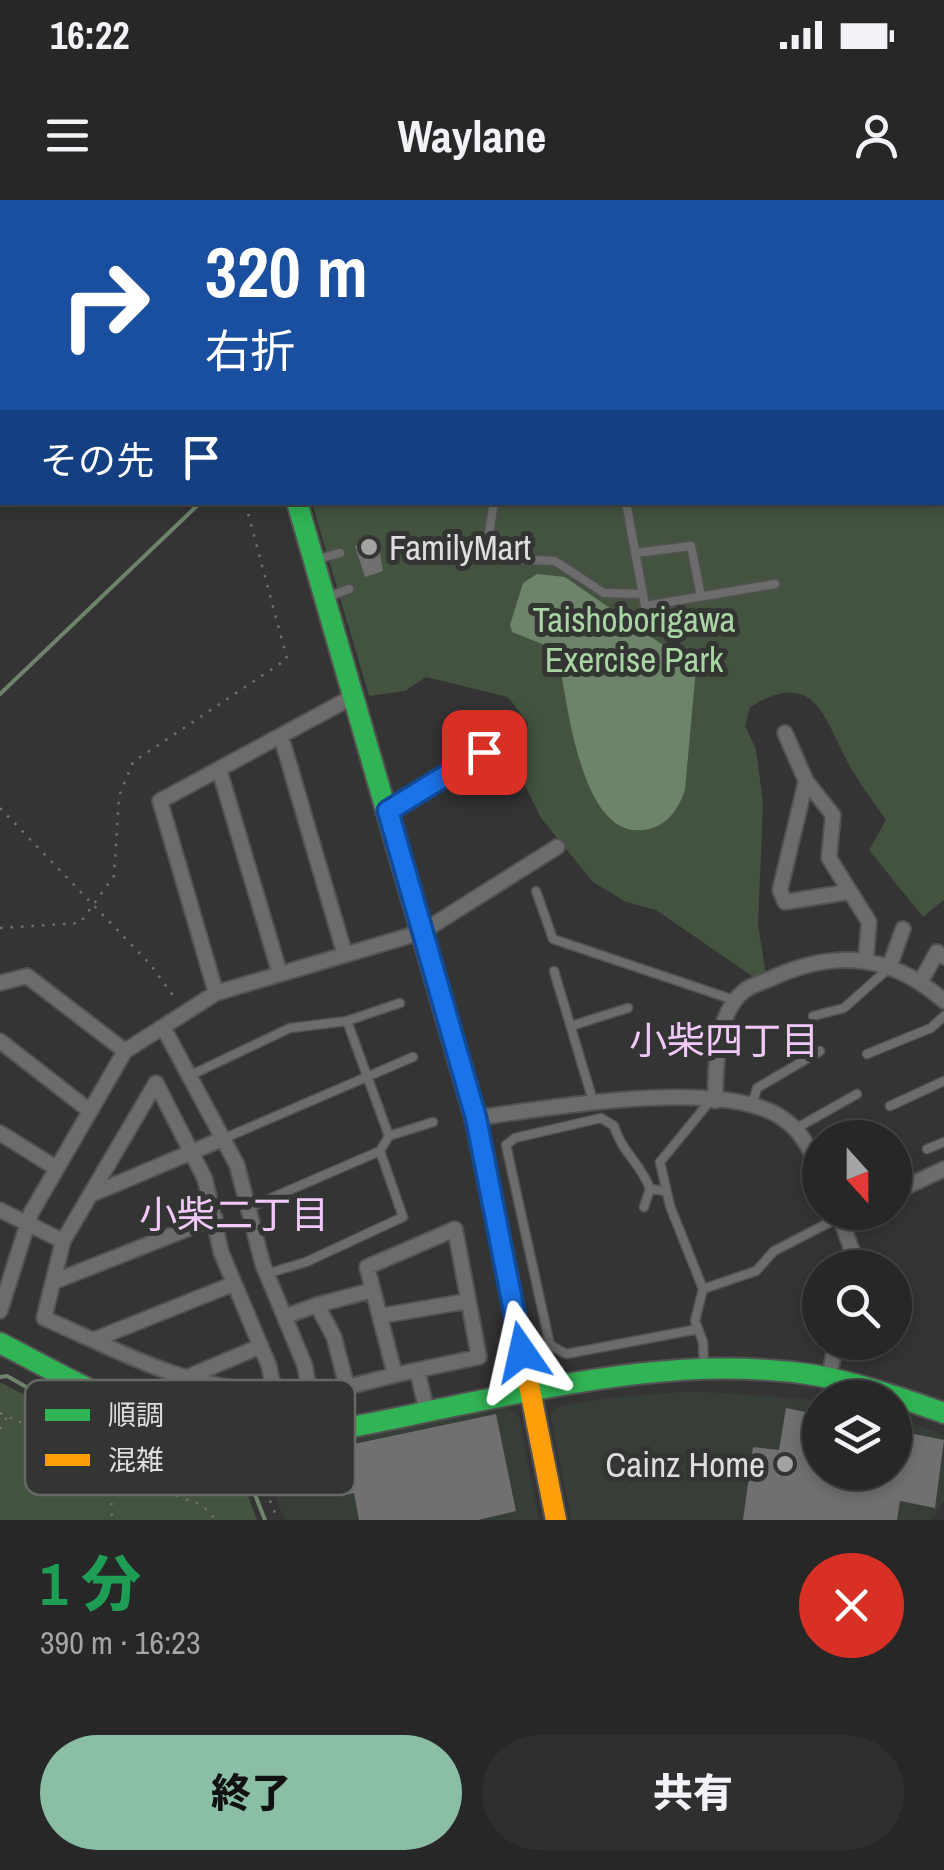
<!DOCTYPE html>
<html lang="ja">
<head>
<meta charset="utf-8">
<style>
  :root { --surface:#272727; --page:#2f2f2f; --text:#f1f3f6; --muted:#a4a5a7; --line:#434444; --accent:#8abfa5 }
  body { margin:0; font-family:"Archivo Narrow","Noto Sans JP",sans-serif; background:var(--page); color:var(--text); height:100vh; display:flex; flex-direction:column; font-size:38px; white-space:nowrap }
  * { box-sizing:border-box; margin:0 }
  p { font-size:32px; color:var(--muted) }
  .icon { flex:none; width:55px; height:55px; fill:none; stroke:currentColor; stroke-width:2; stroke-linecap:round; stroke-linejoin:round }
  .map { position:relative; height:1320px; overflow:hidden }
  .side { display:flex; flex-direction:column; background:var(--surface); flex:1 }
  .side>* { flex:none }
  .banner { position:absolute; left:0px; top:0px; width:945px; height:305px; box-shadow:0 5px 15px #0003,0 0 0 2px var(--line); background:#1a4fa0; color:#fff; overflow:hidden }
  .needle { width:65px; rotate:159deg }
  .buttons { position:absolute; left:802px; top:920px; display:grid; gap:20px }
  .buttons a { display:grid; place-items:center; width:110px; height:110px; border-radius:50%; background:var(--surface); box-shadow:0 5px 15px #0003,0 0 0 2px var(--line); font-size:50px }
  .pin { position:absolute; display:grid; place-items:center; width:85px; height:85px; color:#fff; margin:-42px; border-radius:20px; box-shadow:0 5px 15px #0006 }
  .me { position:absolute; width:110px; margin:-55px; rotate:349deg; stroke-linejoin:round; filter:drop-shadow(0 0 8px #0008) }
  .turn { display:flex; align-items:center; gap:35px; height:210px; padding:0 40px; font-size:45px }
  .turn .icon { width:130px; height:130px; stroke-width:2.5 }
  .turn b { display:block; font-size:70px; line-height:85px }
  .then { display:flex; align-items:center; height:95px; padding:0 40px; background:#0003; gap:20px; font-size:38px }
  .round { display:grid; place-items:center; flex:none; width:105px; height:105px; border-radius:52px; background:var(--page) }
  .headline { display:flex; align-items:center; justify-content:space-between; height:170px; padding:0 40px }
  h1 { font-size:60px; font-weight:800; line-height:75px; color:#1e9e55 }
  .primary-button { display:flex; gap:20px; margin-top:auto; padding:20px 40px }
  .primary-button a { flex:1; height:115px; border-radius:60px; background:var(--accent); color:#111; font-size:40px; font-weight:800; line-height:115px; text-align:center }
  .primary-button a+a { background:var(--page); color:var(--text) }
  .status { display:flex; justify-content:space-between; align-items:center; height:70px; padding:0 50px; background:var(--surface); direction:ltr }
  .status svg { height:28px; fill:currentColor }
  header { display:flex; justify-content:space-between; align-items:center; height:130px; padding:0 40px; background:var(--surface); font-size:45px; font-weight:800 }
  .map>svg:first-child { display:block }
  .built { fill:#373d37 }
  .green { fill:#435340 }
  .water { fill:#6d846a }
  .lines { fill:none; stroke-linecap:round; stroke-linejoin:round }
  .stream { stroke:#6d846a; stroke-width:4 }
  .building { fill:#6f706f }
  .lane-casing { stroke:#525252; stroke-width:11 }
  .street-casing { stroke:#525252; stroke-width:18 }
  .fast-casing { stroke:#525252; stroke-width:24 }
  .slow-casing { stroke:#525252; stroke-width:24 }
  .path { stroke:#707070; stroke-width:2.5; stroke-dasharray:2.5 8; stroke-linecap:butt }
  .lane { stroke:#6b6c6b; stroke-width:8 }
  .street { stroke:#6b6c6b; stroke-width:14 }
  .fast { stroke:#30b455; stroke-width:20 }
  .slow { stroke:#ff9f0a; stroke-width:20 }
  .route-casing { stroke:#114b97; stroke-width:25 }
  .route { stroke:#1a73e8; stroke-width:18 }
  .poi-dot { fill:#a2a2a2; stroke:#333533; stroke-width:4 }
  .labels { text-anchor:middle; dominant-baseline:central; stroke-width:10; stroke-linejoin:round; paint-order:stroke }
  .poi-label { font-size:35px; fill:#dddedd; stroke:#333533; text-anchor:start }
  .park-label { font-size:35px; fill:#a9d4a3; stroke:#333533 }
  .neighbourhood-label { font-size:38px; fill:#f2c8fa; stroke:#333533 }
  .key { fill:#333533; stroke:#666866; stroke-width:2.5 }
  .key-label { font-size:28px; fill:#dddedd }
</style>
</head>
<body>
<div class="status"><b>16:22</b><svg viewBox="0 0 49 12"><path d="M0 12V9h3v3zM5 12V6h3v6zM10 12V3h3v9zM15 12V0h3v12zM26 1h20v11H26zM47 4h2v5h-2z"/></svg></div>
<header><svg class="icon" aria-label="menu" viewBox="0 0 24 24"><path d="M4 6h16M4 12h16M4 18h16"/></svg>Waylane<svg class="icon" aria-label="person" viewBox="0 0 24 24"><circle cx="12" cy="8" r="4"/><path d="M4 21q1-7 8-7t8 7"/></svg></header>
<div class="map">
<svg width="944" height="1320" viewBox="0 0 944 1320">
  <rect width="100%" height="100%" fill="#343434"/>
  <path class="built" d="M693 1191 820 1200V1272H895V1217L944 1235V1300L931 1320H571L550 1215 557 1207 606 1198Z
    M506 1207 519 1216 539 1320H285L255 1246 328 1241Z"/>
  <path class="green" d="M944 261V700L923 717 869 650 886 620C873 601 858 582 847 561 822 512 813 469 750 507L745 526 756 549 763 604 758 725 768 787 656 710 626 702 593 682 541 618 519 573 528 523 508 497 426 477 405 491 369 496 312 303 942 302Z
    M0 1182 167 1271 241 1277 257 1320H0Z"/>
  <path class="water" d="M537 374 565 377 696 468 685 590C678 610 666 628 643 630 579 638 567 496 557 450L512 432 510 425 523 383Z"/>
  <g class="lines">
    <path class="stream" d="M0 494 201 302
      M0 1177 7 1176C63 1207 119 1246 179 1266 201 1273 224 1267 247 1274L265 1320"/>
  </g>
  <path class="building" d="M373 340 378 344 383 371 365 377 355 346Z
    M786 1208 820 1215V1272H895V1230L944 1240 935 1308 900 1301 897 1320H743L753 1247 779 1250Z
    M496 1214 516 1311 478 1320H359L354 1293 339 1296 330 1249Z"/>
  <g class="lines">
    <defs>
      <path id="lane" d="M494 302 485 358 555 361 604 393 643 394
        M626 302 645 406 775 384
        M635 353 691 346 701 396
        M314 360 340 353
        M325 398 349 389
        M387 611 484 552
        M536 691 553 739 737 801
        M554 771 593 901
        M813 816 844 808 889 768
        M571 826 628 808
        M867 854 931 828 944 816
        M191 875 290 828 347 821
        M752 905 757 888 820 851
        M890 906 944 881
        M795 929 857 894
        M389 936 433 922
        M225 938 413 857
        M927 949 944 942
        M666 991 650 989C642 965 621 951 614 926L601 918 515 938 506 945 550 1145 566 1154 698 1129
        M644 1007 650 989
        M248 1008 380 951
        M266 1074 306 1062 403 1017 380 951 389 936 347 821 400 803
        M703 1089 756 1071 774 1051 840 1017
        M704 1166 703 1142 695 1121 703 1089 670 1006 660 962 710 901"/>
      <path id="street" d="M276 0V2
        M479 0 492 2
        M794 0 800 2
        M412 2V0
        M748 2 749 0
        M942 20H944
        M0 53H2
        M0 130H2
        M942 165 944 166
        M942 217 944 218
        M785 533 806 581 833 615 829 658 869 722 866 758
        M281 536 345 755
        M219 569 280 774
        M806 581 780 690 785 702 848 692
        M889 768 903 729
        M921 781 937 752 944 757
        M0 783 27 776 125 851
        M216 793 160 601 354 496
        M163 827 237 965 263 1065 305 1166 316 1233
        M0 841 90 911
        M715 901C716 868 715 814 744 791 751 785 764 782 772 778 836 749 891 754 944 801
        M476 918C548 908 717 878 779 916 801 929 810 949 820 971
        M0 933 56 968
        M895 992 944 969
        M90 995 225 938
        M0 1010 63 1041
        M838 1012 853 1053 851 1068
        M53 1082 215 1018
        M373 1090 317 1105 334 1137 347 1187 395 1175
        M0 1111 31 1013 125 851 216 793 422 732 557 647
        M286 1116 317 1105
        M380 1116 468 1101
        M93 1140 233 1084
        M417 1170 395 1175 367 1067 455 1029 479 1157 417 1170 427 1211
        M829 1178 836 1142
        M183 1179 261 1146
        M274 1190 269 1166 221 1052 205 979 156 883 63 1041 44 1118C117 1150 183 1188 265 1191L309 1188"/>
      <path id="fast" d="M53 0 69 2
        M216 0V2
        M297 302 477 925
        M0 1143C71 1179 142 1224 223 1234 300 1243 379 1221 454 1206 572 1182 693 1156 814 1175 859 1183 901 1198 944 1213"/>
      <path id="slow" d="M477 925 556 1320"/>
    </defs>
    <use href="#lane" class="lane-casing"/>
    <use href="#street" class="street-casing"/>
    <use href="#fast" class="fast-casing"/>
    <use href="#slow" class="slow-casing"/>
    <path class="path" d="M0 608 150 764 177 801
      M0 728 80 723 114 676 119 596 133 562 287 459 245 302
      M0 1213 69 1244 126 1290 172 1294 202 1305 216 1320
      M0 1229 7 1217
      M250 1252 278 1320
      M103 1273 111 1292 112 1320"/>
    <use href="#lane" class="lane"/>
    <use href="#street" class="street"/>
    <use href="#fast" class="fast"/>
    <use href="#slow" class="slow"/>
  </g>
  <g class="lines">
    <defs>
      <path id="route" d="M484 552 388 611 476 918 522 1152"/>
    </defs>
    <use href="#route" class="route-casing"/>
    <use href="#route" class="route"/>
  </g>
  <g class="poi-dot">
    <circle cx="369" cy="347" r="10"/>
    <circle cx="785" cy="1264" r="10"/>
  </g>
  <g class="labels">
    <g class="poi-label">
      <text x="389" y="347">FamilyMart</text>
      <text x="765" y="1264" text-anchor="end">Cainz Home</text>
    </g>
    <g class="park-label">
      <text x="634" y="419">Taishoborigawa<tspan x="634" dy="40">Exercise Park</tspan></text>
    </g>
    <g class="neighbourhood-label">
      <text x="724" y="840">小柴四丁目</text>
      <text x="234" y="1014">小柴二丁目</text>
    </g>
  </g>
  <rect x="25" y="1180" width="330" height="115" rx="15" class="key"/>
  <rect x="45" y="1209" width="45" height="12" fill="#30b455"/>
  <rect x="45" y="1254" width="45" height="12" fill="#ff9f0a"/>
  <g class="key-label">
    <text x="108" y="1225">順調</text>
    <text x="108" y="1270">混雑</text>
  </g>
</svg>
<div class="buttons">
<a><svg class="needle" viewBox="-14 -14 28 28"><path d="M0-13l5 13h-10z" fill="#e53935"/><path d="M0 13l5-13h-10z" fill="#a4a5a7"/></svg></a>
<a><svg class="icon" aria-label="search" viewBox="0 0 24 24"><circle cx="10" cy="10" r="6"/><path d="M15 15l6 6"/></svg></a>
<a><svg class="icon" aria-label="layers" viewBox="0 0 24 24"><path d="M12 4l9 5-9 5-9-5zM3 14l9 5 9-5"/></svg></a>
</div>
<div class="pin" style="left:484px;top:552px;background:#d93025"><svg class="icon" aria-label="arrive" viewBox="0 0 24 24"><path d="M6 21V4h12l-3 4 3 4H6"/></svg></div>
<svg class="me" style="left:522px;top:1152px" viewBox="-20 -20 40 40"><path d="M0-17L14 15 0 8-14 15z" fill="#1a73e8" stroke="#fff" stroke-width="4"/></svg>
<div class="banner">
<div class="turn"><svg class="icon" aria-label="right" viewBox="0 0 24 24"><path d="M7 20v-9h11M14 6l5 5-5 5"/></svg><div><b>320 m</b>右折</div></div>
<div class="then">その先<svg class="icon" aria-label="arrive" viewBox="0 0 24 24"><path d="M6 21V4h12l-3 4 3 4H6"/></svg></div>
</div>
</div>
<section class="side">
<div class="headline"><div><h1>1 分</h1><p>390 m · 16:23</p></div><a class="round" style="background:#d93025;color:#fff"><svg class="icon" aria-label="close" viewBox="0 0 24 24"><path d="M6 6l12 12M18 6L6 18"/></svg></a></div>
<div class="primary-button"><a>終了</a><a>共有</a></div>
</section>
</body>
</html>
